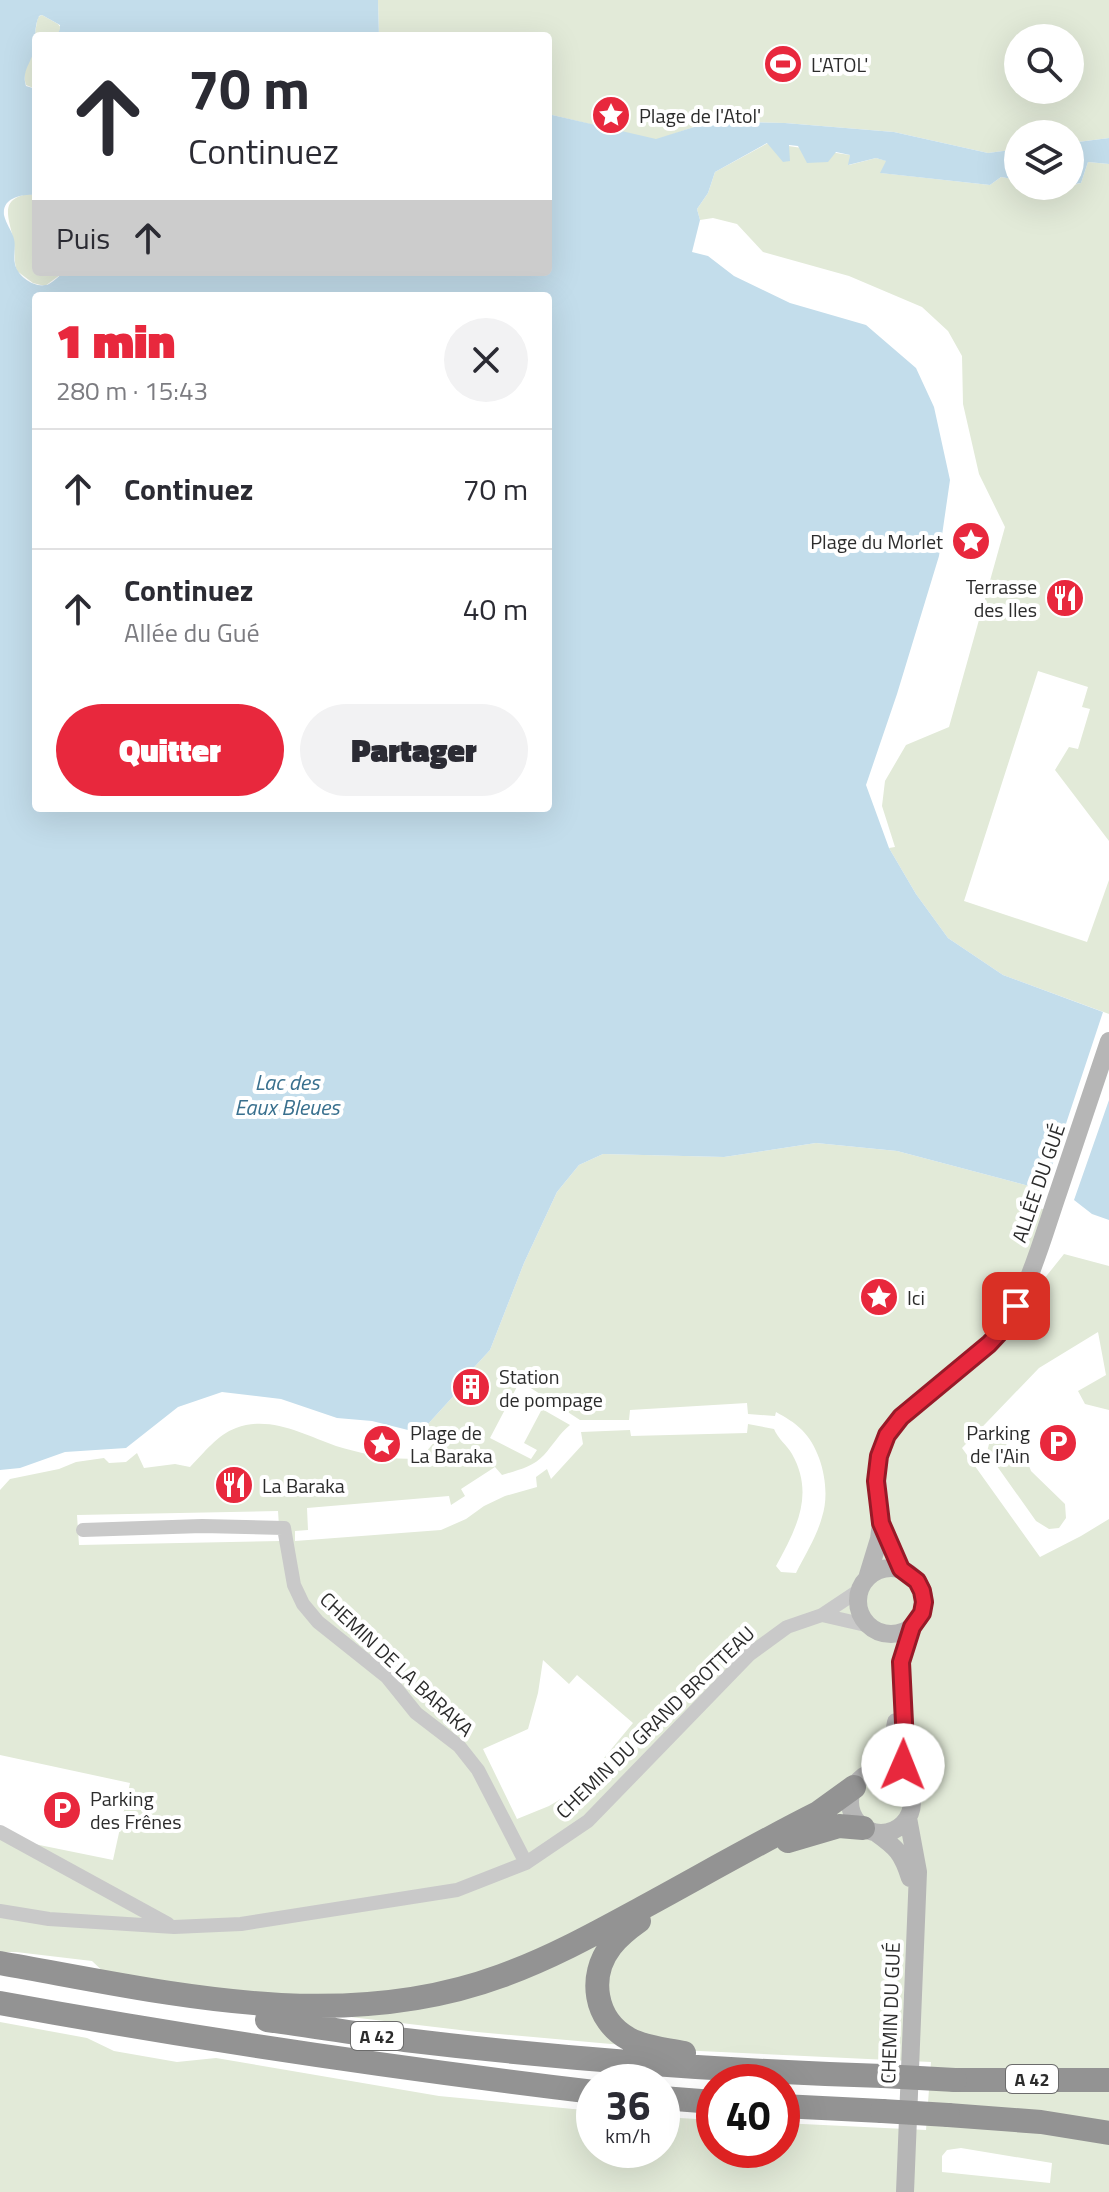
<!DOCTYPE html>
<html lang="fr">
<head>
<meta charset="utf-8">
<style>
  :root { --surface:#fff; --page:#f2f2f3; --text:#2b2b33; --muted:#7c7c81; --line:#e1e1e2; --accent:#e8283d }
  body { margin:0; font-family:"Titillium Web",sans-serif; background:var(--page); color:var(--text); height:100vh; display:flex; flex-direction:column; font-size:30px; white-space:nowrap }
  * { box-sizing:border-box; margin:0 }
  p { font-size:26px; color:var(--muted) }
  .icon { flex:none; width:44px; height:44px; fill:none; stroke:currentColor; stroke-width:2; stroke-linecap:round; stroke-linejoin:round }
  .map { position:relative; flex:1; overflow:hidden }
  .panel { position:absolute; left:32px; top:292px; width:520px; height:520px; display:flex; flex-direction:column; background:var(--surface); border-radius:8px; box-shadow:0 8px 32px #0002 }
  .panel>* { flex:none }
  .banner { position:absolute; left:32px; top:32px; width:520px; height:244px; border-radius:8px; box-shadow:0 8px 32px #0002; background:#fff; color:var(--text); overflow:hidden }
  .controls { position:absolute; left:1004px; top:24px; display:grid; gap:16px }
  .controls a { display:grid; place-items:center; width:80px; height:80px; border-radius:50%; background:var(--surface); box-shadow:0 8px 32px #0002; font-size:40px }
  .speed { position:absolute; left:576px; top:2064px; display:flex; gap:16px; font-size:40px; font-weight:700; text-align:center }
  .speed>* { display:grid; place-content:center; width:104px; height:104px; border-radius:50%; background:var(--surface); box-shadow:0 8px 32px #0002; line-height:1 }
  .speed small { font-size:20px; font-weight:400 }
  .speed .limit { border:12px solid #d22; background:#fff; color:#111 }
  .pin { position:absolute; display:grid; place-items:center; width:68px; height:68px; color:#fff; margin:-34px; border-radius:16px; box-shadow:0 4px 12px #0006 }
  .me { position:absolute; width:88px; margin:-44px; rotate:1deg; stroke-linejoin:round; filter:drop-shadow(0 0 6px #0008) }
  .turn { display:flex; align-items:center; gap:28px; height:168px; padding:0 24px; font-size:36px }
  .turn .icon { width:104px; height:104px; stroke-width:2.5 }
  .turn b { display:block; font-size:56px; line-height:68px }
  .then { display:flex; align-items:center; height:76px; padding:0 24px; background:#0003; gap:16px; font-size:30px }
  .round { display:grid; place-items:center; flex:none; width:84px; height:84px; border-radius:42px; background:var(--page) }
  .overview { display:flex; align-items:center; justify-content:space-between; height:136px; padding:0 24px }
  h1 { font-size:48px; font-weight:800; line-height:60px; color:var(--accent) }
  .cta { display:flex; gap:16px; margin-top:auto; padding:16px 24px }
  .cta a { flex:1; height:92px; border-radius:48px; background:var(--accent); color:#fff; font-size:32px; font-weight:800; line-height:92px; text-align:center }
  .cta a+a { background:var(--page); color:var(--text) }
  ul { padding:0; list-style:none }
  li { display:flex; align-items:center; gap:24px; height:120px; padding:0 24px; border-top:2px solid var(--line) }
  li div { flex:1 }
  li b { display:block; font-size:30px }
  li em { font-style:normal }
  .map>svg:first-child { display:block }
  .green { fill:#e2ead8; fill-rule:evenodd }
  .water { fill:#c3ddeb; fill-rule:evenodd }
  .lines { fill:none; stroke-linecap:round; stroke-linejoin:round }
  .street { stroke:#c9c9c9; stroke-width:14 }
  .secondary { stroke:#b6b6b6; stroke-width:18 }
  .highway { stroke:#939393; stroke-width:24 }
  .highway-bridge { stroke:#939393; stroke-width:24 }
  .route-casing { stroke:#971a28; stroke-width:20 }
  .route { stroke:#e8283d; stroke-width:14 }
  .labels { text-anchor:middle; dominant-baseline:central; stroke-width:8; stroke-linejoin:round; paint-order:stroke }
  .shield { fill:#fff; stroke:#6b6b6b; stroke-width:2 }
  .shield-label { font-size:18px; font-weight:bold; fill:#2c2c2c }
  .poi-label { font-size:20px; fill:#2c2c2c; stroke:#fff; text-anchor:start }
  .street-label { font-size:20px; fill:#2c2c2c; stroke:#fff }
  .water-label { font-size:22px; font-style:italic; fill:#39708e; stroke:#fff }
</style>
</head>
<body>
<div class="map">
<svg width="1109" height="2192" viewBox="0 0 1109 2192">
  <rect width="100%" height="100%" fill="#fff"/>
  <path class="green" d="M378 0H1109V138L1070 143V134H1018V149L988 153 894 132 785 123 742 122 694 127 656 140 548 114V36H379ZM1018 38H1070V90H1018Z
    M42 15 58 24 61 28 57 36H36V89L26 85C21 70 31 53 34 38 36 31 36 24 38 17Z
    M768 143 850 155 849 165 876 158 887 161 881 173 990 185 1001 177 1018 180V186H1030L1036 191 1038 186H1070L1081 183 1088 162 1109 164V841L1055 770 1069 747 1078 749 1090 709 1082 707 1088 687 1038 671 964 901 1087 942 1109 880V1014L1003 975 948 938 916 894 889 848 895 847 882 806 885 781 906 745 949 727 1005 527 979 474 963 404 962 356 948 331 922 307 849 276 763 252 737 224 713 218 700 220 697 209 708 193 715 172Z
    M28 194 36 195V272H64L45 286 33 283 17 271C13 260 16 249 13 238 8 216 0 199 28 194Z
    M816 1143 897 1151 1044 1190 1039 1208 1057 1213 1033 1284H1040L1064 1254 1109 1266V1410L1085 1404 1078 1391 1106 1375 1098 1332 1039 1368 962 1448 1040 1557 1081 1536 1109 1519V2192H0V2022L87 2038 114 2051 177 2062 216 2058 439 2096 594 2111V2150H662V2117L714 2120V2150H782V2123L926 2130 931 2062 678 2050 477 2032 342 2016 108 1976 92 1961 16 1952H0V1837L113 1860 130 1783 0 1755V1490L10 1479 59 1469 76 1462 104 1458 109 1463 126 1462 137 1453 144 1468 175 1464 190 1467C204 1453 217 1435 236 1428 270 1415 305 1435 336 1446 363 1454 393 1461 421 1458L436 1440 428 1424 459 1390 467 1375 490 1350 524 1263 557 1192 579 1165 603 1154 724 1157ZM520 1381 580 1420H629L630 1410 747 1403 748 1414 775 1416 776 1412C785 1417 794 1422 802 1430 822 1450 831 1490 822 1517 817 1536 805 1555 796 1573L781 1572 776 1566C796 1529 815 1495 792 1454 787 1445 778 1439 774 1429L748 1424 747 1433 631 1436 630 1430 581 1432 583 1444 551 1479 547 1469 536 1477 537 1487 505 1496 484 1506 466 1519 441 1530 295 1541V1531L308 1530 307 1508 449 1496 451 1505 465 1496 461 1489 495 1467 502 1475C518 1470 533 1467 544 1455 553 1445 559 1434 570 1425L542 1409 524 1443 537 1450 531 1459 490 1438ZM278 1511 280 1541 79 1545 77 1515ZM543 1660 569 1684 577 1675 633 1723 579 1788 549 1806 517 1819 483 1749 528 1729 538 1693ZM961 2148 1052 2163 1050 2183 942 2172V2156L947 2150Z
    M1001 1436 1008 1439 1006 1446 1000 1447V1453L1005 1457 1012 1452 1026 1458 1031 1471 1065 1504 1066 1518 1059 1528 1049 1529 1036 1521 987 1452 990 1440Z"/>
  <path class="water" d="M0 0H378L379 36H57L60 29V25L42 15 39 16C34 27 36 37 34 49 32 63 21 70 26 86L36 89V195C23 194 2 197 4 215 6 224 12 231 14 239 16 247 13 256 15 264 17 276 36 290 49 284 54 281 59 276 64 272H548V114L656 139 694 127 742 122 785 123 894 132 988 153 1018 149V180L1001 177 990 185 880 173 886 161 876 158 848 165 850 155 836 152 828 162 807 163 798 146 789 145 790 161 783 162 767 143 715 172 708 193 697 209 700 220 692 252 708 256 734 276 790 303 866 325 916 368 934 407 950 480 939 556 897 694 866 785 889 848 916 894 948 938 1003 975 1103 1012 1044 1190 897 1151 816 1143 724 1157 603 1154 579 1165 557 1192 524 1263 490 1350 467 1375 459 1390 428 1424 412 1431 372 1421 337 1418 281 1399 222 1392 178 1407 126 1448 65 1452 20 1468 0 1470ZM548 296V808H36V296Z
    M1109 138V164L1088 162 1081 183 1070 185V143Z
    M1109 1100V1220L1092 1214 1074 1200Z"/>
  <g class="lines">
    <path class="street" d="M83 1530 202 1526 284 1528 294 1585 303 1604 318 1622 387 1677 416 1713 459 1746 478 1770 526 1863
      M822 1615 870 1626
      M0 1832 168 1924
      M0 1911 49 1919 174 1927 241 1924 457 1890 526 1863 588 1821 750 1654 787 1627 822 1615 858 1591"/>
    <path class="secondary" d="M881 1524 901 1569
      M858 1601a33 33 0 1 1 66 0a33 33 0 1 1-66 0Z
      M868 1575 879 1539 881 1523 876 1481 879 1456 887 1435 901 1417 989 1344C1025 1307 1041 1242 1058 1193 1075 1143 1092 1092 1109 1041
      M850 1802a31 31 0 1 1 62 0a31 31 0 1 1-62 0Z
      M879 1771 892 1744 896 1722
      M902 1778 905 1743 901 1662 912 1627
      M876 1833C897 1848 902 1853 910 1878
      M905 2192 918 1872 908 1818"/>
    <path class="highway" d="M788 1841 839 1826 863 1828
      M639 1921C629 1928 619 1936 611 1946 588 1976 594 2020 629 2039 645 2048 665 2049 684 2053
      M0 1963C165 1992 338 2036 501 1976 551 1958 596 1933 642 1908 701 1876 758 1843 818 1813L854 1787
      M0 2003C197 2039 395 2068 594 2092
      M267 2020C313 2026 359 2034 405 2040 564 2059 723 2071 883 2076
      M955 2080H1109
      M662 2098 714 2102
      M782 2106 882 2111
      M948 2115 1041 2122 1109 2133"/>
    <path class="highway-bridge" d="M883 2076 955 2080
      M882 2111 948 2115"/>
  </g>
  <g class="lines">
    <defs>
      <path id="route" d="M903 1765 905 1743 901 1662 912 1627 922 1613 924 1602 922 1591 917 1581 901 1569 881 1523 876 1481 879 1456 887 1435 901 1417 989 1344 1002 1330 1016 1306"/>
    </defs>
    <use href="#route" class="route-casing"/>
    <use href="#route" class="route"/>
  </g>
  <defs>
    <symbol id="stadium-disc" viewBox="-11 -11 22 22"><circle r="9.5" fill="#e8283d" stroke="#fff"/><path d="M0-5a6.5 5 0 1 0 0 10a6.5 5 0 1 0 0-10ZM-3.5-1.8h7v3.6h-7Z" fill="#fff"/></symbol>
    <symbol id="sight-disc" viewBox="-11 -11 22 22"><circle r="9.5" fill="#e8283d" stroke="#fff"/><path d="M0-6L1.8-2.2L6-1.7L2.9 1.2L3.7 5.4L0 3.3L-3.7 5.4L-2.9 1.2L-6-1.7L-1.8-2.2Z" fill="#fff"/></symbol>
    <symbol id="restaurant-disc" viewBox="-11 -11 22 22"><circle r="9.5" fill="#e8283d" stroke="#fff"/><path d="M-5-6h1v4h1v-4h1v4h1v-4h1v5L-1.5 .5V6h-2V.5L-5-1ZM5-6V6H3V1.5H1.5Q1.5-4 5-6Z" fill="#fff"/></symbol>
    <symbol id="building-disc" viewBox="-11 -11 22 22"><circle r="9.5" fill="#e8283d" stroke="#fff"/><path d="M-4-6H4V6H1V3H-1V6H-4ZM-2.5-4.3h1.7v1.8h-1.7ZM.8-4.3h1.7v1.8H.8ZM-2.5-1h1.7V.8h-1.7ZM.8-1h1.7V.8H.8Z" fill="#fff"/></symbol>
    <symbol id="parking-disc" viewBox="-11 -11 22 22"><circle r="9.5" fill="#e8283d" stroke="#fff"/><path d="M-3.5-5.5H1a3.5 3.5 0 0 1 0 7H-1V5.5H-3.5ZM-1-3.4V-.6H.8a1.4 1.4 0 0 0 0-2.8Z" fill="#fff"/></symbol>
  </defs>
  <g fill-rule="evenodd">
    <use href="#stadium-disc" x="761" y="42" width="44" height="44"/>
    <use href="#sight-disc" x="589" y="93" width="44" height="44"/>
    <use href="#sight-disc" x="949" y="519" width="44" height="44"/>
    <use href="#restaurant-disc" x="1043" y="576" width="44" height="44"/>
    <use href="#sight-disc" x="857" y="1275" width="44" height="44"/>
    <use href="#building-disc" x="449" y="1365" width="44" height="44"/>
    <use href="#parking-disc" x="1036" y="1421" width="44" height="44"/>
    <use href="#sight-disc" x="360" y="1422" width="44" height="44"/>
    <use href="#restaurant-disc" x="212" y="1463" width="44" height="44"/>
    <use href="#parking-disc" x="40" y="1788" width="44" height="44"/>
  </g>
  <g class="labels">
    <g class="shield">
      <rect x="351" y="2022" width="52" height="28" rx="6"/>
      <rect x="1006" y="2065" width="52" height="28" rx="6"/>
    </g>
    <g class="shield-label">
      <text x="377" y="2036">A 42</text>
      <text x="1032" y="2079">A 42</text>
    </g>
    <g class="poi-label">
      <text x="811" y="64">L'ATOL'</text>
      <text x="639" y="115">Plage de l'Atol'</text>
      <text x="943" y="541" text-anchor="end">Plage du Morlet</text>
      <text x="1037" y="586" text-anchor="end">Terrasse<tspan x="1037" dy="23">des Iles</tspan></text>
      <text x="907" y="1297">Ici</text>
      <text x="499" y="1376">Station<tspan x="499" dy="23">de pompage</tspan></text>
      <text x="410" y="1432">Plage de<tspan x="410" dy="23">La Baraka</tspan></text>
      <text x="1030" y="1432" text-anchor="end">Parking<tspan x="1030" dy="23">de l'Ain</tspan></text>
      <text x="262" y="1485">La Baraka</text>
      <text x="90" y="1798">Parking<tspan x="90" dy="23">des Frênes</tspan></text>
    </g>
    <g class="street-label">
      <text transform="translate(1038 1183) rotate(-71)">ALLÉE DU GUÉ</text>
      <text transform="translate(397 1664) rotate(43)">CHEMIN DE LA BARAKA</text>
      <text transform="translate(655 1722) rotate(-44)">CHEMIN DU GRAND BROTTEAU</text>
      <text transform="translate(890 2013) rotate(-88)">CHEMIN DU GUÉ</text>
    </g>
    <g class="water-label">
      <text x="287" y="1082">Lac des<tspan x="287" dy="25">Eaux Bleues</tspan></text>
    </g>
  </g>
</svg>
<div class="controls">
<a><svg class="icon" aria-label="search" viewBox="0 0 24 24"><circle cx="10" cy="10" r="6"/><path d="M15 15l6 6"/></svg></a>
<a><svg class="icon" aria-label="layers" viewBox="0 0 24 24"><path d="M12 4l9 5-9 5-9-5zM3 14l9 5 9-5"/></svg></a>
</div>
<div class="speed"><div>36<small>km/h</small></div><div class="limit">40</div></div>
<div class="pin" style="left:1016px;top:1306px;background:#d93025"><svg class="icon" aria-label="arrive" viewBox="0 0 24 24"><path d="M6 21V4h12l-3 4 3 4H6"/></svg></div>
<svg class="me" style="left:903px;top:1765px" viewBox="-20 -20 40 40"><circle r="19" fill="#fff"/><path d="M0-13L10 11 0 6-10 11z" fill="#e8283d"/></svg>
<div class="banner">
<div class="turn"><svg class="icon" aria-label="ahead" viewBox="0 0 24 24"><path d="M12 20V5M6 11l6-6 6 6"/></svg><div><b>70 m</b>Continuez</div></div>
<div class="then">Puis<svg class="icon" aria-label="ahead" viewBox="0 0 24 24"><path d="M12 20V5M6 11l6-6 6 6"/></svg></div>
</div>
<section class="panel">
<div class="overview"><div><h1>1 min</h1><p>280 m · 15:43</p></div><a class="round"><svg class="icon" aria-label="close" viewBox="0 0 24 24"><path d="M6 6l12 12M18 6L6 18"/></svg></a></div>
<ul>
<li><svg class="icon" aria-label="ahead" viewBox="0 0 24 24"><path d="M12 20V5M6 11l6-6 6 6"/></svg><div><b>Continuez</b></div><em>70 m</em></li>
<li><svg class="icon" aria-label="ahead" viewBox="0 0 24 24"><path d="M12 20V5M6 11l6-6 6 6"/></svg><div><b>Continuez</b><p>Allée du Gué</p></div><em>40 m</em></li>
</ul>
<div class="cta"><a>Quitter</a><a>Partager</a></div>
</section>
</div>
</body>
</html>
